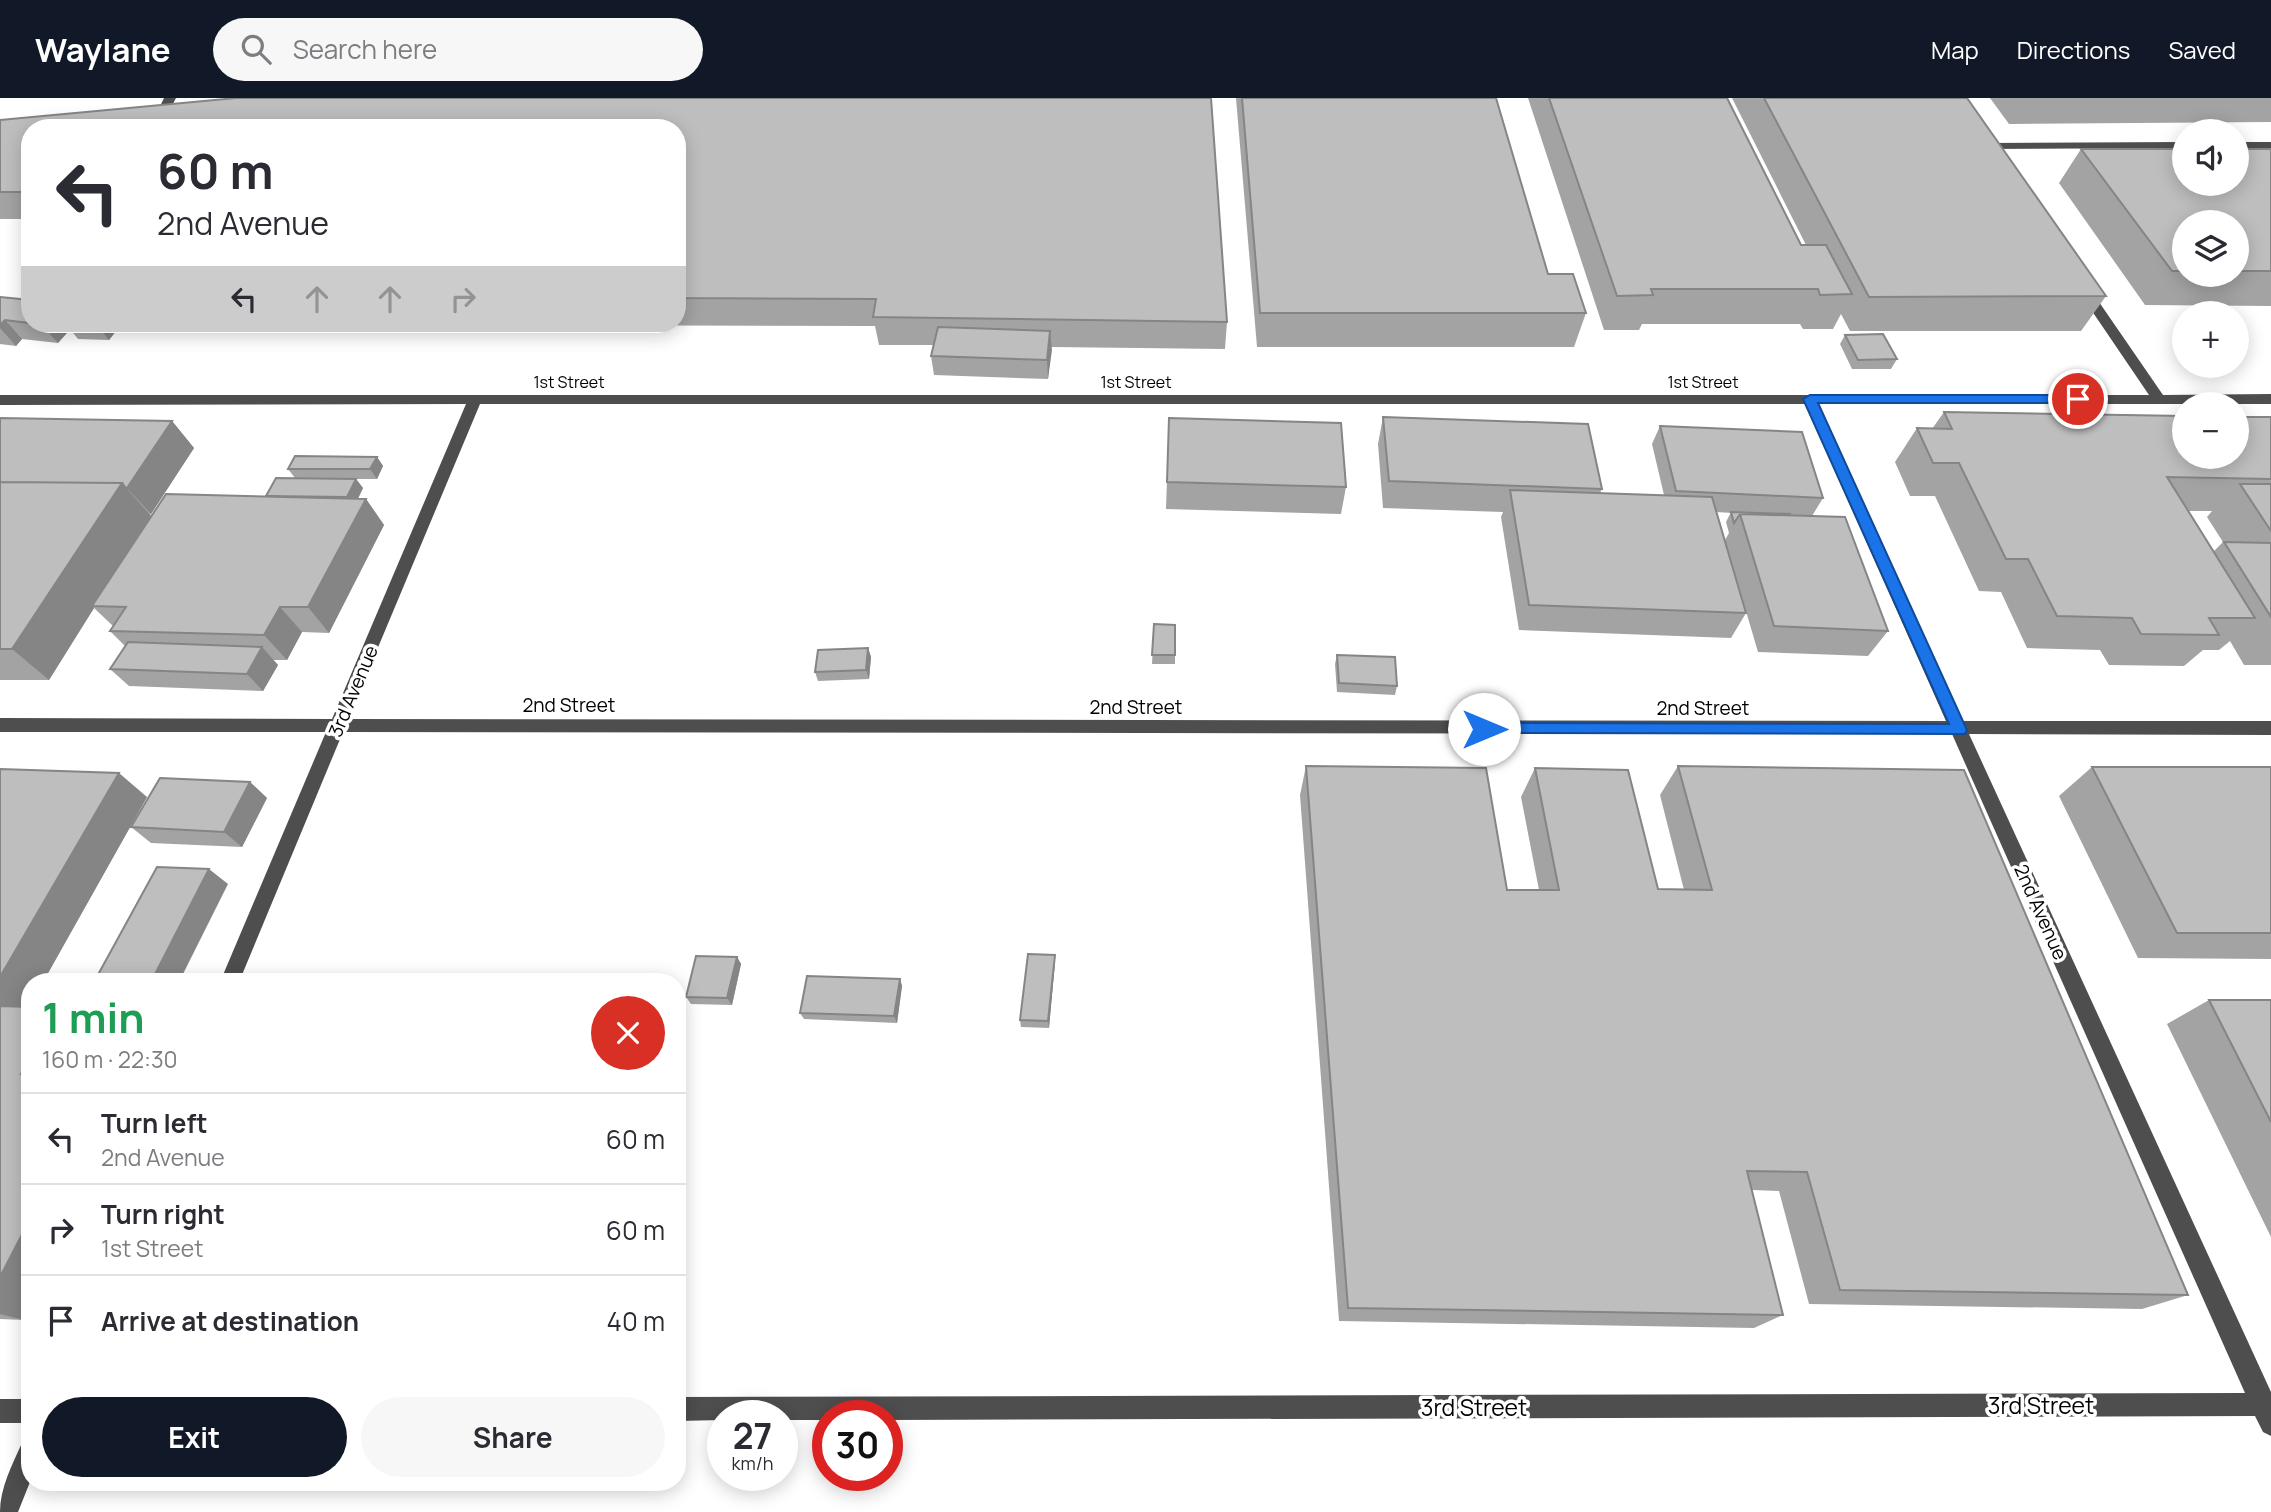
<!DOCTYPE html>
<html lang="en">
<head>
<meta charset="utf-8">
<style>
  :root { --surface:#fff; --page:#f7f7f7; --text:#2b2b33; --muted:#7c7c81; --line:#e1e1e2; --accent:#111827 }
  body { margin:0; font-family:Manrope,sans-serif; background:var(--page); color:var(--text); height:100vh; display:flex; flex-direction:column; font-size:26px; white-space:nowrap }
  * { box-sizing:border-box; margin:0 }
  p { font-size:23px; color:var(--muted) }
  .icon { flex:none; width:38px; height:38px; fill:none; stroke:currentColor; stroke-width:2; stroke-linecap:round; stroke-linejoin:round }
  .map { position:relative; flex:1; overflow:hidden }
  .drawer { position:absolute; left:21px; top:875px; width:665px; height:518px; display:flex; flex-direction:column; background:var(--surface); border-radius:28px; box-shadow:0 4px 18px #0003 }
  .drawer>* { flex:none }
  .top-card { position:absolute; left:21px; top:21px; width:665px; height:214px; border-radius:28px; box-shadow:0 4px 18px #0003; background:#fff; color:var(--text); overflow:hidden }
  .controls { position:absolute; left:2172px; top:21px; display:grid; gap:14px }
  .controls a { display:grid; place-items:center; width:77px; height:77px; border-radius:50%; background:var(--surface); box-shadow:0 4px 18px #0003; font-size:35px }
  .speed { position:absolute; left:707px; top:1302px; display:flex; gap:14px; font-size:35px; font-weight:700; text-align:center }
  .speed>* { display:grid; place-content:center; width:91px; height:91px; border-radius:50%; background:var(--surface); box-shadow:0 4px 18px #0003; line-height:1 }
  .speed small { font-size:18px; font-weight:400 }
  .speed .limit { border:10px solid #d22; background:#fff; color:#111 }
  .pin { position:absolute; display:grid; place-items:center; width:60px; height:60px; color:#fff; margin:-30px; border:4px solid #fff; border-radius:50%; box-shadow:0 2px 7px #0007 }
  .me { position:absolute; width:77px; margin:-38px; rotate:90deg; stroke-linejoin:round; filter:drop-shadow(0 0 5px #0008) }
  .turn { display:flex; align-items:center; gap:24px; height:147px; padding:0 21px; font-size:32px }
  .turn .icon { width:91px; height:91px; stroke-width:2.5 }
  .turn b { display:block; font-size:49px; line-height:60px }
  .lanes { display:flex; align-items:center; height:66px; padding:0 21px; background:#0003; justify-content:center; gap:35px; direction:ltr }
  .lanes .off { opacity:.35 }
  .round { display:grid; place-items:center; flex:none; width:74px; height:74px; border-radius:37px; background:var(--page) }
  .summary { display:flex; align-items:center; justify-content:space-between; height:119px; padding:0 21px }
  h1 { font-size:42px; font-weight:700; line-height:52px; color:#1e9e55 }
  .primary-button { display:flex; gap:14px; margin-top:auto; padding:14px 21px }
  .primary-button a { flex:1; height:80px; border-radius:42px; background:var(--accent); color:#fff; font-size:28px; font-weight:700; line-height:80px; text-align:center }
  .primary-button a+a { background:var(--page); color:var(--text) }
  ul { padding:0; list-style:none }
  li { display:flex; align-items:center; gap:21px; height:91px; padding:0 21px; border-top:2px solid var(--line) }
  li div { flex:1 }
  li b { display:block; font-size:26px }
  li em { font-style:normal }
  header { display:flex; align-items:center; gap:42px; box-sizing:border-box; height:98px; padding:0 35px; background:var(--accent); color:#fff }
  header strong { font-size:33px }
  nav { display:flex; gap:38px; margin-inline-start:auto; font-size:24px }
  .search { width:490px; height:63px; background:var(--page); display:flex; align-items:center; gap:18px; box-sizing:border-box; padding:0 24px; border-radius:38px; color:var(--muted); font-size:26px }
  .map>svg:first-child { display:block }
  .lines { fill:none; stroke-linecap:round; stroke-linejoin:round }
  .minor { fill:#4e4e4e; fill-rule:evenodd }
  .wall { fill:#a3a3a3; fill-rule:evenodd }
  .shaded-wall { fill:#858585 }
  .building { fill:#bebebe; stroke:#858585; stroke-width:2 }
  .route { fill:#1a73e8; stroke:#114b97; stroke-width:2 }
  .labels { text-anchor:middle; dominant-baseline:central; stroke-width:7; stroke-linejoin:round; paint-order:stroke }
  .far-street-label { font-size:16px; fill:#000; stroke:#fff }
  .street-label { font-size:19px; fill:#000; stroke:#fff }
  .near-street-label { font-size:23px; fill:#000; stroke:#fff }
</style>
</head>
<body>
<header>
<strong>Waylane</strong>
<div class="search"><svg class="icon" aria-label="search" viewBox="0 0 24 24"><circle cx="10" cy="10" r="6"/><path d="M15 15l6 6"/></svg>Search here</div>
<nav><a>Map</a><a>Directions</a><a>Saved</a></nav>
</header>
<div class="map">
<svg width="2271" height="1414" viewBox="0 0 2271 1414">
  <rect width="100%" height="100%" fill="#fff"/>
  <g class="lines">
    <path class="minor" d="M164 0H176L164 23H156L154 21Z
      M2184 44V50L1985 51 1979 48 1985 45Z
      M2236 44H2271V50H2236Z
      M2083 187 2088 188 2163 297 2271 296V306H1819L1963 623H2271V637L1969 636 2271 1294V1338L2263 1334 2255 1318 887 1322V1318H828V1322H782V1318H723V1322L677 1323V1299L2245 1295 1952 636 343 634 239 884H220L326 634H0V620L332 621 466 306 0 307V297H2149L2077 191ZM480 306H1805L1946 623 348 621Z
      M0 1301H30V1325H0Z
      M30 1341V1384L18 1414H0C0 1390 12 1367 22 1345Z"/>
  </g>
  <path class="wall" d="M236 0H1211L1227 224 1225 251 1051 249 1048 281 934 277 931 258 934 247H879L875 228 111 226 116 233 109 242 78 241 70 231 58 245 22 241 16 248 0 246V199L30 202V226H677V30H30V121H0V22Z
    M1236 0H1496L1548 176 1586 215 1574 249H1257Z
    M1528 0H1727L1801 147H1806L1732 0H1967L2106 198 2081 233H1850L1841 216 1833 231H1803L1800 226H1642L1639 232H1604Z
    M1990 0H2271V24L2009 26Z
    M2081 51H2271V208L2145 207 2059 85ZM2184 124H2236V177H2184Z
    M1845 237 1897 261 1891 271H1852L1840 246Z
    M1944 314 2271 319V567H2244L2230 543 2219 552H2203L2184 568 2109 567 2100 552 2027 550 2001 494 1979 493 1935 398H1910L1895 364 1917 330 1932 331ZM2188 413H2212L2207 419 2223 444 2214 453Z
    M1383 319 1602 391 1600 395 1664 397 1652 346 1660 328 1823 400 1812 418 1888 533 1868 558 1758 554 1725 442 1729 435 1726 424 1731 414 1733 415 1716 414 1746 515 1731 540 1519 532 1501 419 1503 414 1383 410 1378 346Z
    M0 320 172 323 194 350 151 416H150L151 418 267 398 295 380 288 371 377 359 383 368 377 381H356L363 390 358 401H366L384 427 329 535 302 534 287 562H273L278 567 263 593 129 588 110 571 125 548 110 533 113 528 94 510 49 582H0Z
    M1169 320 1346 389 1341 416 1166 411Z
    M1154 526 1175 557V566H1152Z
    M868 550 871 559 869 581 818 583 815 574Z
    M1337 557 1397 588 1395 597 1337 594 1335 566Z
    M1306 668 1507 792H1539L1521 699 1535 670 1658 791 1684 792 1660 697 1678 668 2188 1197 2142 1211 1809 1206 1779 1093 1752 1092 1783 1217 1754 1230 1339 1223 1300 697Z
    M2092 669H2271V861L2138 860 2059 698Z
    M0 671 147 699 29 909H30V1210L24 1222 0 1221Z
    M250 684 267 700 242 749 151 745 131 729Z
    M1055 857V864L1049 930 1021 929 1020 922Z
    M737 859 741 866 732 907 691 906 686 899Z
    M900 881 902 888 897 925 804 921 800 915Z
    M2209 902H2271V1139L2167 926Z"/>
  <path class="shaded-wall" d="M5 222 22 241 16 248 0 230V227Z
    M41 226H75L58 245Z
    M106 226H111L116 233 109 242 101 232Z
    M1050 233 1052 252 1048 281 1047 262Z
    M172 323 194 350 151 416 127 390Z
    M377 359 383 368 377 381 370 371Z
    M356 381 363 390 354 408 347 399Z
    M122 385 152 419 92 508 94 510 49 582 12 551Z
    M366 401 384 427 329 535 308 509Z
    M280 509 302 534 287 562 264 537Z
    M262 549 278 567 263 593 247 576Z
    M868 550 871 559 869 581 866 572Z
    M119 675 147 699 43 884H30V907L21 922 0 911V879Z
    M250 684 267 700 242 749 224 734Z
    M209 771 228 786 179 884H151Z
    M1055 857V864L1049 930 1048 923Z
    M737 859 741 866 732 907 727 900Z
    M900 881 902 888 897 925 894 918Z
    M30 959V980L21 976Z
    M30 1121V1210L24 1222 0 1216V1179Z"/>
  <path class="building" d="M236 0H1211L1227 224 873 219 876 201 677 200V30H30V94H0V22Z
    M1242 0H1496L1548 176H1573L1586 215H1260Z
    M1549 0H1727L1801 147H1826L1852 196 1820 197 1818 191H1651L1653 197 1617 198Z
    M1764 0H1967L2106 198 1869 199Z
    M2081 51H2184V86H2236V51H2271V173H2236V124H2184V173H2172Z
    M0 199 30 202V225L5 222 0 227Z
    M74 226H106L101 232 70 231Z
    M938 229 1050 233 1047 262 931 258Z
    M1883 236 1897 261 1858 262 1845 237Z
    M1944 314 2184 318V359H2236V319H2271V381L2167 379 2255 520H2209L2219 537 2141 536 2132 520 2057 518 2028 461H2006L1959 365H1933L1917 330 1952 331Z
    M1383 319 1588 326 1602 391 1389 383Z
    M0 320 172 323 127 390H126L122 385 0 384Z
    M1169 320 1341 325 1346 389 1167 384Z
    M1660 328 1802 334 1823 400 1676 393Z
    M295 358 377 359 370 371H288Z
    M276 380 356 381 347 399 266 398Z
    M0 384 122 385 12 551H0Z
    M2240 386H2271V433Z
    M1510 392 1712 399 1746 515 1529 507Z
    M166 396 366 401 308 509H280L264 537 110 533 126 509 92 508Z
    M1731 414 1790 416V417L1740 416 1734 425Z
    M1740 416 1845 419 1888 533 1774 528Z
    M2224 444 2271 445V519Z
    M1154 526 1175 527V557H1152Z
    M128 544 262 549 247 576 110 571Z
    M868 550 866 572 815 574 818 552Z
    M1337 557 1395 559 1397 588 1339 585Z
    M1306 668 1486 670 1507 792H1559L1535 670 1628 672 1658 791 1712 792 1678 668 1964 672 2188 1197 1840 1192 1807 1074 1747 1073 1783 1217 1348 1210Z
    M2092 669H2271V835H2177Z
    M0 671 119 675 0 879Z
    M160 680 250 684 224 734 131 729Z
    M157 769 209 771 151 884H94Z
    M1028 856 1055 857 1048 923 1020 922Z
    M696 858 737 859 727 900 686 899Z
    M807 878 900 881 894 918 800 915Z
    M2209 902H2271V1024Z
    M0 908 30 909V959L21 976H30V1121L0 1179Z"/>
  <path class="route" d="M1810 297H2078L2084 301 2078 305H1818L1967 632 1965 636 1479 635V626L1484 625 1949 626 1803 301Z"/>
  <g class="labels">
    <g class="far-street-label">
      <text x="569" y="284">1st Street</text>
      <text x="1136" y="284">1st Street</text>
      <text x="1703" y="284">1st Street</text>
    </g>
    <g class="street-label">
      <text transform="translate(353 593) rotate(-67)">3rd Avenue</text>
      <text x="569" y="607">2nd Street</text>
      <text x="1136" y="609">2nd Street</text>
      <text x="1703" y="610">2nd Street</text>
      <text transform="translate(2041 814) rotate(66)">2nd Avenue</text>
    </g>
    <g class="near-street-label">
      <text x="2041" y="1307">3rd Street</text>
      <text x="1474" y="1309">3rd Street</text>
    </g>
  </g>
</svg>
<div class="controls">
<a><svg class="icon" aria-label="sound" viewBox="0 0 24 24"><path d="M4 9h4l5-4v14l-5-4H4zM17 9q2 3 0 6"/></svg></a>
<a><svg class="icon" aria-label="layers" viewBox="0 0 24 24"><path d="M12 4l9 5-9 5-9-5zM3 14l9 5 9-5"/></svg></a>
<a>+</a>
<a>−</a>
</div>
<div class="speed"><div>27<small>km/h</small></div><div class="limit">30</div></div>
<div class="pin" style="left:2078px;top:301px;background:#d93025"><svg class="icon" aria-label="arrive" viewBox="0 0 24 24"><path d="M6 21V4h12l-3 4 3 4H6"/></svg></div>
<svg class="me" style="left:1484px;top:631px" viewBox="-20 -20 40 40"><circle r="19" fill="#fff"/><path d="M0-13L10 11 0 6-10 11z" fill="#1a73e8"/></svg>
<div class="top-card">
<div class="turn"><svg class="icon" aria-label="left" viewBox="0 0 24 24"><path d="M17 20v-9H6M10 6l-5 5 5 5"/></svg><div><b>60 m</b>2nd Avenue</div></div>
<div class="lanes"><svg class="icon" aria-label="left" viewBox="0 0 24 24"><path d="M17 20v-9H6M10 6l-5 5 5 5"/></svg><svg class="icon off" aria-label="ahead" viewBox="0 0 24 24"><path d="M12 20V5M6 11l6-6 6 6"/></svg><svg class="icon off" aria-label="ahead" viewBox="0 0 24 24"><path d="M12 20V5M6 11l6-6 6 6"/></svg><svg class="icon off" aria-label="right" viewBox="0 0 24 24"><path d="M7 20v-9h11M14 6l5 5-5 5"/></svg></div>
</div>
<section class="drawer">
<div class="summary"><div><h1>1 min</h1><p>160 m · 22:30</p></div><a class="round" style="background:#d93025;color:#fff"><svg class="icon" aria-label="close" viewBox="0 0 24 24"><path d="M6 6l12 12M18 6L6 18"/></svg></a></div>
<ul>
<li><svg class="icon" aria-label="left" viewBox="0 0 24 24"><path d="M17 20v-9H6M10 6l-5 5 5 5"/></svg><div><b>Turn left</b><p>2nd Avenue</p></div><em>60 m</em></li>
<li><svg class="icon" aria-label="right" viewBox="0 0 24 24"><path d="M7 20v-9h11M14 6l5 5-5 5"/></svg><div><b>Turn right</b><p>1st Street</p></div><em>60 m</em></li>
<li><svg class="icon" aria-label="arrive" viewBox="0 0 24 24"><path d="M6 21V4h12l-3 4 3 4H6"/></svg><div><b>Arrive at destination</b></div><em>40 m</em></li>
</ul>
<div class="primary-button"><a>Exit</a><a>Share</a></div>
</section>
</div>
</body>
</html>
